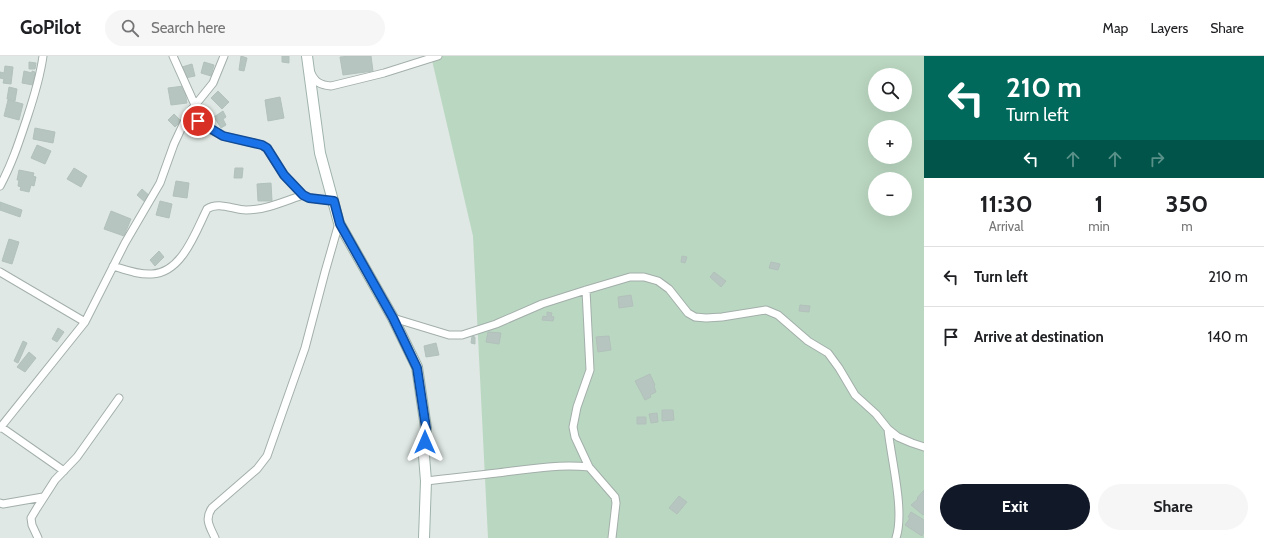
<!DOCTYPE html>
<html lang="en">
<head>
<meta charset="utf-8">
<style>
  :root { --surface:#fff; --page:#f6f6f6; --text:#202124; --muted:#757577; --line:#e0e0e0; --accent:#111827 }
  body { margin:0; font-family:Cabin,sans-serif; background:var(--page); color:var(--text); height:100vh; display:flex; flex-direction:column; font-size:15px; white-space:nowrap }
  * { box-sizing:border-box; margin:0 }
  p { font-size:13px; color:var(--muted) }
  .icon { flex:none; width:22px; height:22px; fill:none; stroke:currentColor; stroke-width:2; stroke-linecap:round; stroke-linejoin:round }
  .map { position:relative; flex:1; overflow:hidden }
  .panel { display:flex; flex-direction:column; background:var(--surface); width:340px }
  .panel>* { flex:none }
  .banner { background:#00695c; color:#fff; overflow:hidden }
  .buttons { position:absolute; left:868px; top:12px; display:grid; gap:8px }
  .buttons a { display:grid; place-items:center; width:44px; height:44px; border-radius:50%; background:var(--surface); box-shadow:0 4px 16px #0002; font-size:20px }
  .pin { position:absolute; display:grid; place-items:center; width:34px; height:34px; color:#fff; margin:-17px; border:2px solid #fff; border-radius:50%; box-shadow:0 1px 4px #0007 }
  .me { position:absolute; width:44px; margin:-22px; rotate:0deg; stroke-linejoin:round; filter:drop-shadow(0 0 3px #0008) }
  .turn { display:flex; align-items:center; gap:14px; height:84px; padding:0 16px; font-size:18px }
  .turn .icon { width:52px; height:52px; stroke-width:2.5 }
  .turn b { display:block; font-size:28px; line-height:34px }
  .lanes { display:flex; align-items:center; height:38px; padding:0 16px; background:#0003; justify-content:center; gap:20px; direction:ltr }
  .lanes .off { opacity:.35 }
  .eta { display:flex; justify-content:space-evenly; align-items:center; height:68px; text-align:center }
  .eta b { font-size:24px; font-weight:700; line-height:28px }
  .primary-button { display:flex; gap:8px; margin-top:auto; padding:8px 16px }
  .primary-button a { flex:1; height:46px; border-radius:24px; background:var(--accent); color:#fff; font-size:16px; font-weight:700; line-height:46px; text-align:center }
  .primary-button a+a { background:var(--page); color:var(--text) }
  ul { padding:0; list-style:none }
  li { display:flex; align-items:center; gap:12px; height:60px; padding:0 16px; border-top:1px solid var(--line) }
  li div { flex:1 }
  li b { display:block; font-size:15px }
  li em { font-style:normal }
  header { display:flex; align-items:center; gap:24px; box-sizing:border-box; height:56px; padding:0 20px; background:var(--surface); border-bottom:1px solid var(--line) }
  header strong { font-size:19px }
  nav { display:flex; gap:22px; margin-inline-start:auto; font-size:14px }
  .search { width:280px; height:36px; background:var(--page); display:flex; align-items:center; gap:10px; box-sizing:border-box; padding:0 14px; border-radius:22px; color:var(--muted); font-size:15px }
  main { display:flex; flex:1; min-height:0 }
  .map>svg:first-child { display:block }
  .grass { fill:#bad7c1; fill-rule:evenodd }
  .building { fill:#b7c5c0; stroke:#b2c1bb }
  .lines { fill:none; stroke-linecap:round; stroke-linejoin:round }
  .street-casing { stroke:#a3afab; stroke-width:9 }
  .secondary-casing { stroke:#9fb3ab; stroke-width:12 }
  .street { stroke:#fff; stroke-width:7 }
  .secondary { stroke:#fff; stroke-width:10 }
  .route-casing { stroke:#114b97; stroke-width:10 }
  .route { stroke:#1a73e8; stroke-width:7 }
</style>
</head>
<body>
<header>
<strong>GoPilot</strong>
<div class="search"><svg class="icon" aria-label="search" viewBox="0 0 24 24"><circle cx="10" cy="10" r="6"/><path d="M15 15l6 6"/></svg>Search here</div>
<nav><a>Map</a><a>Layers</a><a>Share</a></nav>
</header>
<main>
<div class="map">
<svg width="924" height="482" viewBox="0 0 924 482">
  <rect width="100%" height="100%" fill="#dfe8e4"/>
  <path class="grass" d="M431 0H924V482H488L473 180ZM875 19H905V49H875ZM875 71H905V101H875ZM875 123H905V153H875Z"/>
  <path class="building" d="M241 0 247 2 244 15 239 14Z
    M282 0H289V7L282 6Z
    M351 0H371L373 15 343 19 340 1Z
    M29 6 36 7 35 13H29Z
    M204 6 214 9 211 20 201 17Z
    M192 8 195 20 185 22 182 11Z
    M5 10 13 11 11 28 3 27 4 23 0 22V16L4 17Z
    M24 15 32 17V15L35 16 33 29 22 27Z
    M184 30 187 47 171 49 168 32Z
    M9 31 17 33 15 45 7 43Z
    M218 35 229 46 222 53 211 42Z
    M280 41 284 62 268 65 265 44Z
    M8 44 23 48 19 64 4 60Z
    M223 55 226 61 223 63 226 69 221 72 214 61Z
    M174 58 181 65 175 71 168 64Z
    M35 72 55 76 53 87 33 83Z
    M37 89 51 95 45 108 31 102Z
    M74 112 87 120 81 131 67 123Z
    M235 112H243L242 122H234Z
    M19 114 34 117 33 120 36 121 34 130 31 129 29 136 20 134 21 131 18 130 19 124H17Z
    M176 125 189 127 187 142 173 140Z
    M271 127 272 145H258L257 128Z
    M142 133 151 141 146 147 137 139Z
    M160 145 172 148 169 162 156 159Z
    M0 146 22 154 20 161 0 154Z
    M111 155 131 163 124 180 104 173Z
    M9 183 19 186 12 208 2 205Z
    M159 195 164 201 155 210 150 204Z
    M682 200 687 201 685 207 681 206Z
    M771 206 780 208 778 214 769 212Z
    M714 216 726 225 721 231 710 221Z
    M631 239 633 250 619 252 618 241Z
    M800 249 810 250 809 256 799 255Z
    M547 256 552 257 551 260 554 261 553 265 542 264 543 260 547 261Z
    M58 272 64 276 57 286 52 283Z
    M488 276 501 277 499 288 486 286Z
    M472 280 475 281V288L471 287Z
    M609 280 611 294 598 296 596 281Z
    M23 285 27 287 18 307 14 305Z
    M436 287 439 299 426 301 424 290Z
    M29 296 36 302 25 316 17 311Z
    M650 318 655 329 654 330 656 336 650 339 651 341 645 344 635 325Z
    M662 354H673L674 364 662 365Z
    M657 357 658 366 651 367 649 358Z
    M637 361H646V368H637Z
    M924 434V458L923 459 911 449 918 443 917 442Z
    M679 440 687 446 677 458 669 452Z
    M911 456 924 464V476L922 480 905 469 910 462 908 461Z"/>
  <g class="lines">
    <defs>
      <path id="street" d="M173 0 195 49
        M311 17C315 26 320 29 331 30L384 17 438 0
        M188 58 207 72 223 80 262 89 267 93 284 119 303 139 309 142 334 145
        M0 130C12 108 19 86 27 62 34 41 40 22 43 0
        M113 210C126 214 139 219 152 218 182 217 196 175 207 153 218 145 234 154 246 154 266 154 285 145 303 139
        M0 216 85 266
        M586 234 590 314 577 351 573 371 575 381 589 411 615 441 616 447 612 482
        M393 262 449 279H462L496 268 542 248 586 234 630 221H644L658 225 669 233 688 257 695 261 706 262 722 261 766 254 778 259 808 285 828 297 839 312 855 339 876 358 888 373 898 381 912 387 924 391
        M1 371 64 415
        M0 372 85 266 125 187 160 127 174 88 188 58 213 27 224 0
        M888 373C891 403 905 455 896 482
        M426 425C450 422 473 420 497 417 528 413 558 408 589 411
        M0 447 3 448 43 441
        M38 482 32 469 31 462 37 452 55 424 77 401 119 342
        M215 482C210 471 204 463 212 452L257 413 267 400 305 292 325 216 339 167"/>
      <path id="secondary" d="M307 0 320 97 339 167 393 262 417 311 426 372 424 400 426 425 424 482"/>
    </defs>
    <use href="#street" class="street-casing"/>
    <use href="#secondary" class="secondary-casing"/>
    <use href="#street" class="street"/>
    <use href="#secondary" class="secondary"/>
  </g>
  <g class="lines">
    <defs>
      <path id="route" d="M198 65 223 80 262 89 267 92 284 119 303 139 309 142 334 145 340 168 393 262 417 312 426 372 425 386"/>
    </defs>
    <use href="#route" class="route-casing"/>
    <use href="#route" class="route"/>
  </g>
</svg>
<div class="buttons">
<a><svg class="icon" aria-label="search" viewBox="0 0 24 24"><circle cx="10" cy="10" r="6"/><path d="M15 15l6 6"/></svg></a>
<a>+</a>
<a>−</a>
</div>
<div class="pin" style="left:198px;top:65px;background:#d93025"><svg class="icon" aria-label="arrive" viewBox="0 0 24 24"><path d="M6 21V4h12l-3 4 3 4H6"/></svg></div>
<svg class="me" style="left:425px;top:386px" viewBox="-20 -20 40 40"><path d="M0-17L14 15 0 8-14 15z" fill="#1a73e8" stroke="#fff" stroke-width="4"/></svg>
</div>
<section class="panel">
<div class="banner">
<div class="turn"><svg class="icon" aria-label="left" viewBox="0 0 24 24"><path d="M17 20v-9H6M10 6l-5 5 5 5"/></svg><div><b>210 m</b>Turn left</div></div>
<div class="lanes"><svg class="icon" aria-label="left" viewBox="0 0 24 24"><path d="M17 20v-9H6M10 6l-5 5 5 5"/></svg><svg class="icon off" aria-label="ahead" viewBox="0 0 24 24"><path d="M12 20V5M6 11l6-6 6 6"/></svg><svg class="icon off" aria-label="ahead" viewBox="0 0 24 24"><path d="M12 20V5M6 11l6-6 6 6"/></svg><svg class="icon off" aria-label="right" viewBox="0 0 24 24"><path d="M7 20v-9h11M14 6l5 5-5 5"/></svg></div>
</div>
<div class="eta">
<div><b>11:30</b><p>Arrival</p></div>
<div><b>1</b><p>min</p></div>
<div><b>350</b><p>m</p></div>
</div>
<ul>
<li><svg class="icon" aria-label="left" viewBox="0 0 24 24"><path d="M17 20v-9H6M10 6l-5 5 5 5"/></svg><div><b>Turn left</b></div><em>210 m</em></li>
<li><svg class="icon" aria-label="arrive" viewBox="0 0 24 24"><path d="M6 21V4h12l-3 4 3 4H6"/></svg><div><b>Arrive at destination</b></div><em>140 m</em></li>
</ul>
<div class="primary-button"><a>Exit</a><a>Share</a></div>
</section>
</main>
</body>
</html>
